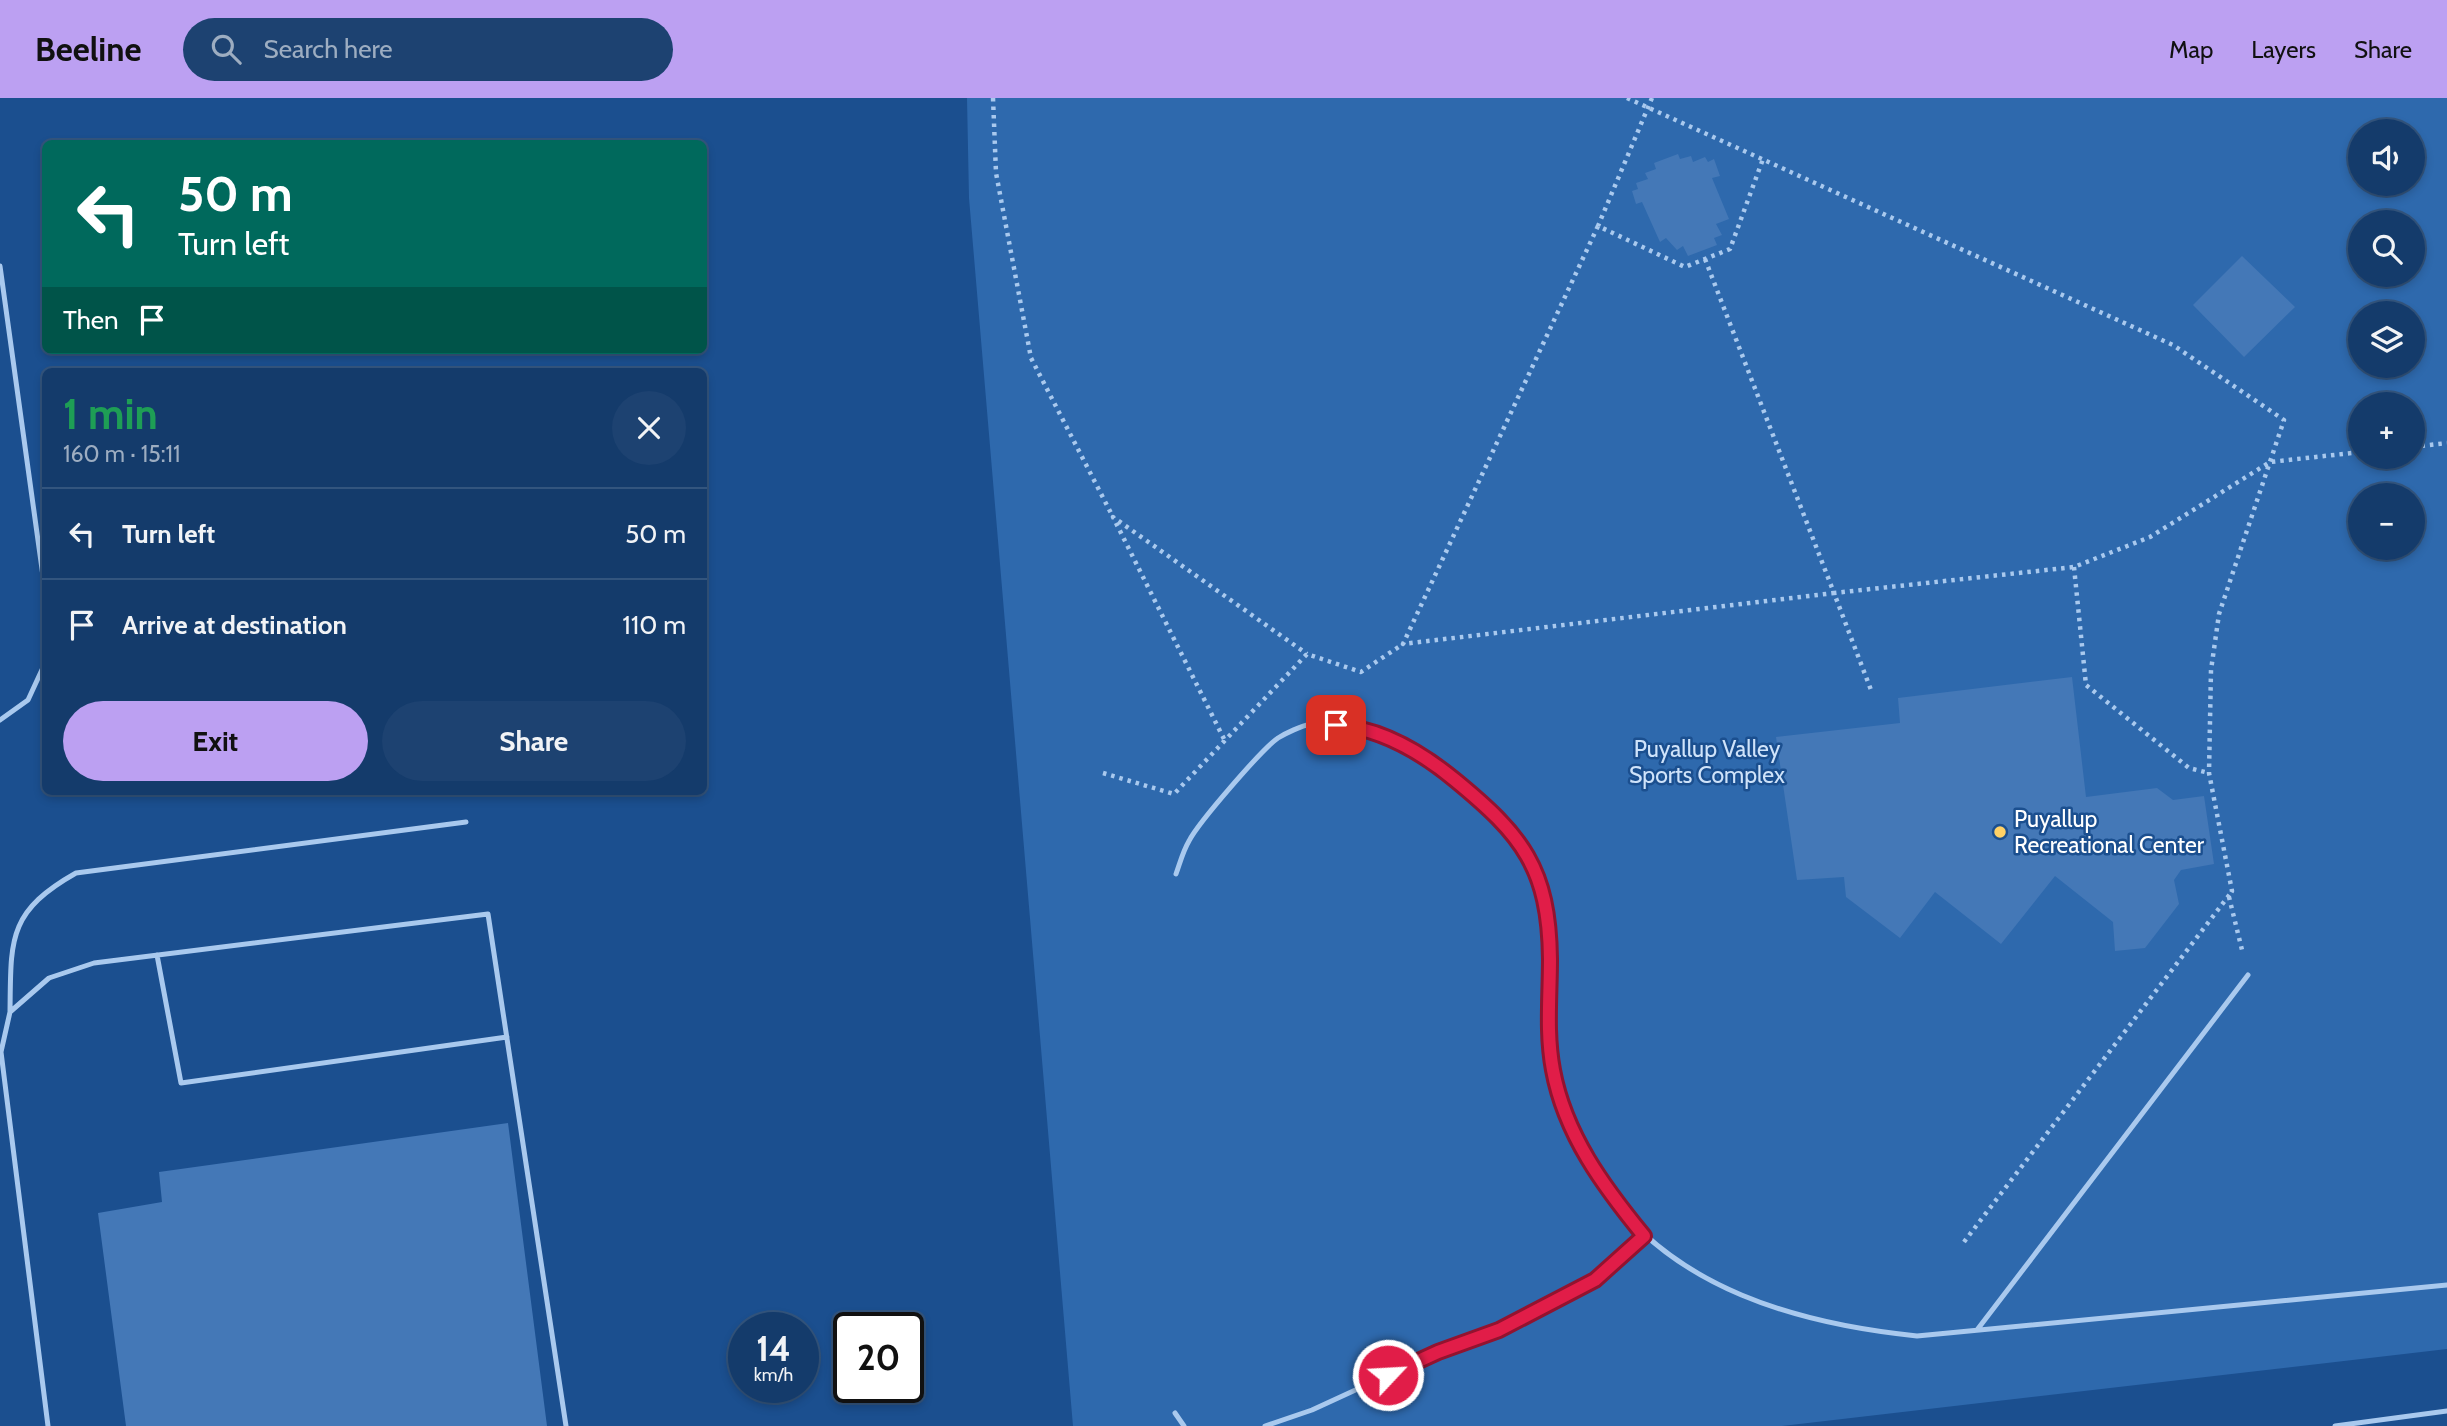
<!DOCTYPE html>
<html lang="en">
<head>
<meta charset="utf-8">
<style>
  :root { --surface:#143b6b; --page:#1d4271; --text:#f1f3f6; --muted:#9dadc1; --line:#33557e; --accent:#bca0f2 }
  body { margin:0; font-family:Cabin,sans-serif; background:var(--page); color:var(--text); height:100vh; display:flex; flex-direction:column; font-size:26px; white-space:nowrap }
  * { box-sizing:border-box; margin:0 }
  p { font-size:23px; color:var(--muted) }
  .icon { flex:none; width:38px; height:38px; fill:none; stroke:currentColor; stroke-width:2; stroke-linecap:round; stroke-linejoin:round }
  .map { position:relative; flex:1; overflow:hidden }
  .panel { position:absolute; left:42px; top:270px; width:665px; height:427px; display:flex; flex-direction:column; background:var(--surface); border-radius:10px; box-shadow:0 4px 10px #0003,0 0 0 2px var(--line) }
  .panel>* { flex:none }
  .guide { position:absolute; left:42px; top:42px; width:665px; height:214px; border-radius:10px; box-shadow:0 4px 10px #0003,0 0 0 2px var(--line); background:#00695c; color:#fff; overflow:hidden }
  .tools { position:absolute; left:2348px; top:21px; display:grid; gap:14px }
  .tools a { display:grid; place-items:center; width:77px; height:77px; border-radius:50%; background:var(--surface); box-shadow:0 4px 10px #0003,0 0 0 2px var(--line); font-size:35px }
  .speed { position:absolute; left:728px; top:1214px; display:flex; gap:14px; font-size:35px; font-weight:700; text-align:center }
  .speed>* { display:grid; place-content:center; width:91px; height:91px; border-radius:50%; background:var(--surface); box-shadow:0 4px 10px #0003,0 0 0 2px var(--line); line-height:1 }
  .speed small { font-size:18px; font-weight:400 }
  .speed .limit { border:4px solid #111; border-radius:10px; background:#fff; color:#111 }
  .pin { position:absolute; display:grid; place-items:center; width:60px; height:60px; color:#fff; margin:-30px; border-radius:14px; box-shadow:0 4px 10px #0006 }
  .me { position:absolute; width:77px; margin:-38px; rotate:65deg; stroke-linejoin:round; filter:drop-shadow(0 0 5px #0008) }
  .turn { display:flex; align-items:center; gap:24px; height:147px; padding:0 21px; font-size:32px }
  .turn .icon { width:91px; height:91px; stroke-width:2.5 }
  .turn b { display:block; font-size:49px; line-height:60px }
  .then { display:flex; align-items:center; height:66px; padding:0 21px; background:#0003; gap:14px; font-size:26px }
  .round { display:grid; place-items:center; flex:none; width:74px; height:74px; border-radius:37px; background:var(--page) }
  .head { display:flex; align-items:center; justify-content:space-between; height:119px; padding:0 21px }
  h1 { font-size:42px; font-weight:700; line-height:52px; color:#1e9e55 }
  .cta { display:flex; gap:14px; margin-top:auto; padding:14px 21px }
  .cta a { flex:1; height:80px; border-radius:42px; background:var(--accent); color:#111; font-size:28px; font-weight:700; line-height:80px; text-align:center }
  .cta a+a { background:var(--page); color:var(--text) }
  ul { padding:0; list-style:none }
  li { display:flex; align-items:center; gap:21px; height:91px; padding:0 21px; border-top:2px solid var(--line) }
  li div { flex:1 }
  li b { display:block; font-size:26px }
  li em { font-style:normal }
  header { display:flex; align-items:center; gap:42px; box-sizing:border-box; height:98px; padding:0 35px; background:var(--accent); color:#111 }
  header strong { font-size:33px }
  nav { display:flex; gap:38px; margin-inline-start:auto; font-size:24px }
  .search { width:490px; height:63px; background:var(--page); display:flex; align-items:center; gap:18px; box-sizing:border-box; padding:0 24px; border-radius:38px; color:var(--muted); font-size:26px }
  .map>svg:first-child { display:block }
  .green { fill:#2e69ad; fill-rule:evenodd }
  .building { fill:#4478b7 }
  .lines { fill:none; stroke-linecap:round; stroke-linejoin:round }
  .path { stroke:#a9c9ee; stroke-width:4.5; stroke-dasharray:3.5 5; stroke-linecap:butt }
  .service { stroke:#a9c9ee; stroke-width:5 }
  .route-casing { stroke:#92132f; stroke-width:18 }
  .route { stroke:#e11d48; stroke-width:12 }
  .poi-dot { fill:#ffd166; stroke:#1b4f8f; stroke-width:2.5 }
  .labels { text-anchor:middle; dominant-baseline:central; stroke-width:5; stroke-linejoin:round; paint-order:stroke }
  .park-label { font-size:23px; fill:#cfe3fa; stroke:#1b4f8f }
  .poi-label { font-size:23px; fill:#fff; stroke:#1b4f8f; text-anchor:start }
</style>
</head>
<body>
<header>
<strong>Beeline</strong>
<div class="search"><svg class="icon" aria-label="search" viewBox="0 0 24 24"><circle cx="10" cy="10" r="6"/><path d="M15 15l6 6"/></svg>Search here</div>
<nav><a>Map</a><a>Layers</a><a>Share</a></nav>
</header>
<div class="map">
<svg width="2447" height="1328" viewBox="0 0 2447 1328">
  <rect width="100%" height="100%" fill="#1b4f8f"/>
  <path class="green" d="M967 0H2447V1251L1782 1328H1073L969 100ZM2361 33H2413V86H2361ZM2361 124H2413V177H2361ZM2361 215H2413V268H2361ZM2361 306H2413V359H2361ZM2361 397H2413V450H2361Z"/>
  <path class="building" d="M1678 56 1680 61 1691 58 1693 64 1705 59 1708 64 1714 61 1720 78 1712 80 1729 121 1716 126 1722 137 1714 140 1717 147 1688 158 1683 148 1677 152 1666 140 1660 144 1642 104 1636 106 1632 93 1638 91 1636 85 1648 81 1645 75 1656 71 1654 65Z
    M2242 158 2295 209 2244 259 2193 207Z
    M2072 579 2086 699 2157 690 2173 702 2204 698 2214 766 2181 772 2174 782 2179 806 2145 850 2115 853 2113 824 2055 778 2001 846 1935 794 1900 840 1846 799 1844 779 1797 782 1776 639 1900 625 1898 600Z
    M508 1025 547 1328H126L98 1115 162 1104 159 1074Z"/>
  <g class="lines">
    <path class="path" d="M993 0 996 75 1031 260 1113 419
      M1627 0 2173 247 2284 322 2219 516 2211 572 2209 675 2232 793 2229 799 2243 856
      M1652 0 1598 128 1685 169 1730 151 1763 61
      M1598 128 1403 546 1834 495 1871 592
      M1705 161 1834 495 2074 469 2150 439 2270 364 2361 354
      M2413 349 2447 345
      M2074 469 2086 587 2189 670 2209 675
      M1224 641 1113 419 1307 556
      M1103 675 1174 696 1307 556 1361 574 1403 546
      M1964 1144 2230 796"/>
    <path class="service" d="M0 168 46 500
      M0 622 28 602 46 563
      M1176 776C1180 765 1183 753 1189 743 1198 725 1262 651 1278 640 1286 635 1301 628 1311 626 1372 615 1482 689 1517 738 1558 795 1546 862 1548 927 1550 983 1571 1041 1602 1087 1672 1191 1799 1226 1917 1238L2447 1187
      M157 857 181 985 507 939
      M10 914C11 842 7 814 76 775L466 724
      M1977 1232 2248 877
      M1175 1315 1184 1328
      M48 1328 1 954 10 914 49 880 94 865 488 816 566 1328
      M1265 1328 1312 1312 1438 1254 1499 1232 1595 1182 1644 1138
      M2335 1328 2447 1313"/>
  </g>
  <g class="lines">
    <defs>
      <path id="route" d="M1336 627C1379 630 1421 654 1455 682 1522 737 1549 770 1550 861 1550 898 1546 935 1553 972 1565 1037 1604 1089 1644 1138L1595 1182 1499 1232 1438 1254 1388 1277"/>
    </defs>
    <use href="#route" class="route-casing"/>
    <use href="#route" class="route"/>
  </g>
  <circle class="poi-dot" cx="2000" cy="734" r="7"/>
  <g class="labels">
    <g class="park-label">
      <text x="1707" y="651">Puyallup Valley<tspan x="1707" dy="26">Sports Complex</tspan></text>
    </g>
    <g class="poi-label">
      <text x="2014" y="721">Puyallup<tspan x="2014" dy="26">Recreational Center</tspan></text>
    </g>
  </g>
</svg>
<div class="tools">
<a><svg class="icon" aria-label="sound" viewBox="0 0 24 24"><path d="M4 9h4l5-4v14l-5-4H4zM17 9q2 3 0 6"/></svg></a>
<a><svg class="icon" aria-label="search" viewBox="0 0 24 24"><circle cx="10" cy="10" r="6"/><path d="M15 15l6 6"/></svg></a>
<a><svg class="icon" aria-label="layers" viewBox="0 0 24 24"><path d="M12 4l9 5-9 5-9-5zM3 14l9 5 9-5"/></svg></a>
<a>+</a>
<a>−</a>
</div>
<div class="speed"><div>14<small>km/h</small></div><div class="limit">20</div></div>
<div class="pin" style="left:1336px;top:627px;background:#d93025"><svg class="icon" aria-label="arrive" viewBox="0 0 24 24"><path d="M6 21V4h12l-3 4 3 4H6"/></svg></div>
<svg class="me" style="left:1388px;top:1277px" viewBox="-20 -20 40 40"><circle r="17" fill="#e11d48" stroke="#fff" stroke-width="3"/><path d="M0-11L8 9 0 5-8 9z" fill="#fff"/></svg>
<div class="guide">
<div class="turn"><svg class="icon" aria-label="left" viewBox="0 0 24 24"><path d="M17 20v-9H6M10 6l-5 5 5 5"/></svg><div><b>50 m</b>Turn left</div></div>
<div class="then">Then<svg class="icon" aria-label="arrive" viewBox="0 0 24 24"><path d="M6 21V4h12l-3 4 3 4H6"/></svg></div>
</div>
<section class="panel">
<div class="head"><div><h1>1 min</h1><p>160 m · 15:11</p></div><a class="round"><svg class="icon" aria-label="close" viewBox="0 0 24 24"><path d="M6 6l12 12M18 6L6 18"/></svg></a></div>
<ul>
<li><svg class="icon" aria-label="left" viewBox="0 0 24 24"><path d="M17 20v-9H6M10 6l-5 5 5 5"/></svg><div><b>Turn left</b></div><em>50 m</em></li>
<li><svg class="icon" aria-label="arrive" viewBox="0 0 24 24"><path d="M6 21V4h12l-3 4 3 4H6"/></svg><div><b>Arrive at destination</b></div><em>110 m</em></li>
</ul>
<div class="cta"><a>Exit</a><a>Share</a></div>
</section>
</div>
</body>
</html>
